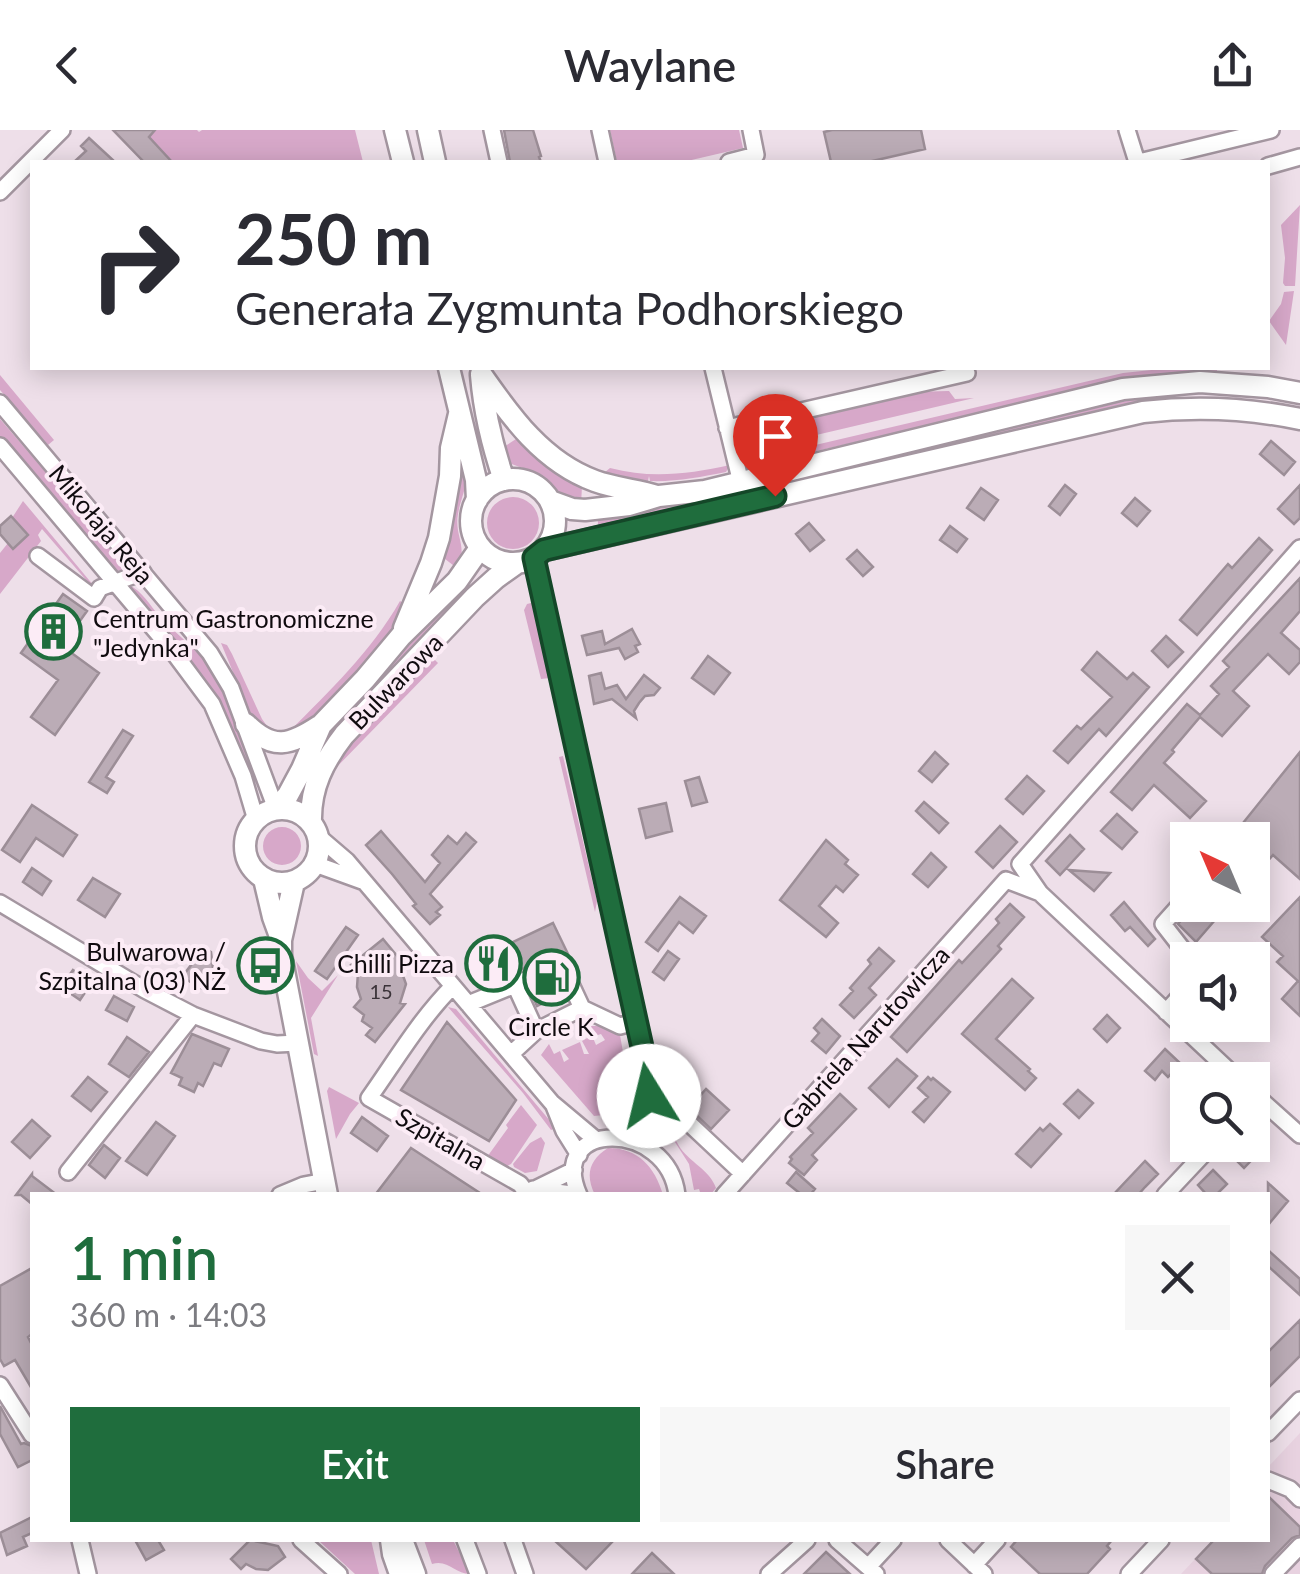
<!DOCTYPE html>
<html lang="en">
<head>
<meta charset="utf-8">
<style>
  :root { --surface:#fff; --page:#f7f7f7; --text:#2b2b33; --muted:#7c7c81; --accent:#1f6d3d }
  body { margin:0; font-family:Lato,sans-serif; background:var(--page); color:var(--text); height:100vh; display:flex; flex-direction:column; font-size:38px; white-space:nowrap }
  * { box-sizing:border-box; margin:0 }
  p { font-size:32px; color:var(--muted) }
  .icon { flex:none; width:55px; height:55px; fill:none; stroke:currentColor; stroke-width:2; stroke-linecap:round; stroke-linejoin:round }
  .map { position:relative; flex:1; overflow:hidden }
  .panel { position:absolute; left:30px; top:1062px; width:1240px; height:350px; display:flex; flex-direction:column; background:var(--surface); border-radius:0px; box-shadow:0 5px 25px #0003 }
  .panel>* { flex:none }
  .hud { position:absolute; left:30px; top:30px; width:1240px; height:210px; border-radius:0px; box-shadow:0 5px 25px #0003; background:#fff; color:var(--text); overflow:hidden }
  .needle { width:65px; rotate:316deg }
  .controls { position:absolute; left:1170px; top:692px; display:grid; gap:20px }
  .controls a { display:grid; place-items:center; width:100px; height:100px; border-radius:0px; background:var(--surface); box-shadow:0 5px 25px #0003; font-size:50px }
  .pin { position:absolute; display:grid; place-items:center; width:85px; height:85px; color:#fff; margin:-102px -42px; border-radius:50% 50% 50% 0; rotate:-45deg; box-shadow:0 0 10px #0007 }
  .pin .icon { rotate:45deg }
  .me { position:absolute; width:110px; margin:-55px; rotate:351deg; stroke-linejoin:round; filter:drop-shadow(0 0 8px #0008) }
  .turn { display:flex; align-items:center; gap:35px; height:210px; padding:0 40px; font-size:45px }
  .turn .icon { width:130px; height:130px; stroke-width:2.5 }
  .turn b { display:block; font-size:70px; line-height:85px }
  .round { display:grid; place-items:center; flex:none; width:105px; height:105px; border-radius:0px; background:var(--page) }
  .headline { display:flex; align-items:center; justify-content:space-between; height:170px; padding:0 40px }
  h1 { font-size:60px; font-weight:600; line-height:75px; color:var(--accent) }
  .button { display:flex; gap:20px; margin-top:auto; padding:20px 40px }
  .button a { flex:1; height:115px; border-radius:0px; background:var(--accent); color:#fff; font-size:40px; font-weight:600; line-height:115px; text-align:center }
  .button a+a { background:var(--page); color:var(--text) }
  header { display:flex; justify-content:space-between; align-items:center; height:130px; padding:0 40px; background:var(--surface); font-size:45px; font-weight:600 }
  .map>svg:first-child { display:block }
  .built { fill:#e8d2e0 }
  .green { fill:#d7a8c9 }
  .building { fill:#bbacb6; stroke:#9c8e97; stroke-width:2.5 }
  .lines { fill:none; stroke-linecap:round; stroke-linejoin:round }
  .minor-casing { stroke:#a496a0; stroke-width:20 }
  .major-casing { stroke:#a496a0; stroke-width:25 }
  .minor { stroke:#fff; stroke-width:15 }
  .major { stroke:#fff; stroke-width:20 }
  .route-casing { stroke:#144728; stroke-width:25 }
  .route { stroke:#1f6d3d; stroke-width:18 }
  .labels { text-anchor:middle; dominant-baseline:central; stroke-width:8; stroke-linejoin:round; paint-order:stroke }
  .number-label { font-size:20px; fill:#3b3339 }
  .street-label { font-size:25px; fill:#100b0f; stroke:#fcecf6 }
  .poi-label { font-size:25px; fill:#100b0f; stroke:#fcecf6; text-anchor:end }
</style>
</head>
<body>
<header><svg class="icon" aria-label="back" viewBox="0 0 24 24"><path d="M15 5l-7 7 7 7"/></svg>Waylane<svg class="icon" aria-label="share" viewBox="0 0 24 24"><path d="M12 15V3M7 8l5-5 5 5M5 13v7h14v-7"/></svg></header>
<div class="map">
<svg width="1300" height="1444" viewBox="0 0 1300 1444">
  <rect width="100%" height="100%" fill="#eedfe9"/>
  <path class="built" d="M1300 1303V1444H1181L1213 1410H1268V1352L1275 1345 1268 1337Z"/>
  <path class="green" d="M146 0H197L199 2 202 0H355L363 32H162L167 27 146 4Z
    M610 0H739L743 18 683 32H617Z
    M1300 75 1295 156H1285L1283 153 1285 128 1281 95Z
    M1294 161 1286 215 1269 191 1281 174 1284 162Z
    M1217 238V244L1144 247 1109 253 748 337 743 332 1123 243 1161 239Z
    M0 245 54 310 48 315 0 260Z
    M949 261 955 269 974 268 740 323 737 311 743 303 770 295 911 262Z
    M1211 261 1256 264 1280 270 1207 264 1176 265 1149 269 1105 281 599 400 597 386 700 374 825 344 889 323 1141 265Z
    M0 289 127 437 126 440 114 441 11 319 0 306Z
    M516 309 546 335 582 356 581 375 561 365 541 345 509 333 499 320Z
    M456 329H462C471 355 462 361 458 384 454 406 468 415 458 439L440 425Z
    M730 335 726 342C701 347 675 352 650 351L649 346 648 351H643L604 343 610 338C651 349 689 344 730 335Z
    M487 393a26 26 0 1 1 52 0a26 26 0 1 1-52 0Z
    M23 371 94 456 93 458 42 399 38 405 41 411 0 464V423L8 413 13 418 27 405 12 388Z
    M128 455C142 460 150 476 160 487 176 504 196 518 209 537 229 567 240 604 253 637L248 639 214 563Z
    M456 459 467 470 314 640 323 609 339 588Z
    M400 471 406 475 391 501 364 535 304 598 289 602C329 561 371 522 400 471Z
    M535 472 550 548 541 549 524 480 527 474Z
    M221 513 227 515 232 524 262 589 267 596 274 600V607L253 591Z
    M433 528 438 533 328 646 336 630 348 615Z
    M563 626 597 771 595 782 559 627Z
    M263 716a19 19 0 1 1 38 0a19 19 0 1 1-38 0Z
    M296 831 308 848 322 861 338 845 311 888 318 926 314 924Z
    M448 877 456 879 556 998 551 1000 523 963Z
    M588 896 596 915 605 910 601 904 595 906 590 896H604L620 905 627 945 610 979 604 985 594 986 541 925 549 914 554 924 560 921 564 932 569 929 562 920 580 912 584 924H589L582 911 589 907 584 898Z
    M329 957 359 973 350 984 336 1009 327 961Z
    M521 975 537 995 511 1034 505 1037 487 1027 508 998 506 995Z
    M664 979C674 990 671 1004 679 1016 689 1032 710 1040 716 1058L710 1065H701L699 1059 694 1060 689 1034 673 1009Z
    M541 1007 545 1013 537 1041 525 1043 514 1037 513 1034 530 1013Z
    M608 1018C638 1018 655 1037 663 1065H595C585 1045 589 1030 608 1018Z
    M318 1410H371L379 1444H355Z
    M424 1410H453L470 1444C455 1444 448 1429 432 1434Z"/>
  <path class="building" d="M113 0H155L149 7 172 32H144Z
    M504 0H533L541 26 539 27 541 32H510Z
    M832 0H921L925 19 868 32H831L824 2Z
    M89 8 115 32H74L86 21 81 16Z
    M1271 311 1295 332 1284 345 1260 324Z
    M1065 355 1076 364 1060 385 1049 376Z
    M1300 355V388L1294 394 1278 379Z
    M981 358 998 370 984 390 967 378Z
    M1135 368 1150 381 1137 396 1122 383Z
    M11 386 28 405 13 419 0 404V396Z
    M809 393 824 410 810 421 796 404Z
    M950 396 967 409 957 422 940 410Z
    M1259 408 1272 420 1197 505 1180 490 1228 434 1232 438Z
    M857 420 873 437 863 446 847 429Z
    M1300 448V481L1281 503 1300 520V532L1289 544 1268 524 1233 561 1249 576 1222 606 1200 587 1172 620 1174 622 1164 633 1206 671 1190 688 1154 655 1132 680 1111 662 1187 574 1200 585 1219 564 1211 556 1229 537 1223 531Z
    M63 464 87 481 62 516 99 543 55 605 31 587 58 550 21 523Z
    M632 499 640 514 635 516 638 522 625 529 619 518 587 525 582 506 602 501 605 514Z
    M1166 506 1183 522 1168 537 1152 521Z
    M1097 522 1127 549 1133 543 1149 557 1106 606 1099 599 1068 633 1054 621 1077 596 1081 599 1112 567 1082 540Z
    M708 526 730 543 714 564 692 548Z
    M601 543 605 559 617 555 626 569 644 545 660 558 654 565 645 566 639 573 634 581 636 588 612 569 594 574 589 546Z
    M123 600 133 606 106 647 114 652 107 663 89 652Z
    M935 622 948 634 932 652 919 641Z
    M1300 622V749L1273 725 1252 748V729L1267 713 1243 693Z
    M1027 646 1044 661 1023 684 1006 669Z
    M699 647 707 672 692 676 685 651Z
    M924 672 948 693 939 703 916 681Z
    M666 673 672 701 646 708 639 679Z
    M32 675 77 705 63 726 36 708 20 732 2 720Z
    M1117 684 1137 702 1122 719 1101 701Z
    M1000 696 1017 712 993 738 976 722Z
    M381 701 425 752 440 733 432 725 448 706 457 714 466 703 476 712 430 764 442 777 436 782 440 785 430 794 413 776 416 774 392 744 366 715Z
    M1070 705 1084 719 1060 745 1046 731Z
    M826 710 848 730 845 734 858 745 843 762 836 756 819 776 838 793 826 807 780 770Z
    M931 723 946 737 928 757 913 744Z
    M32 738 51 751 42 765 23 752Z
    M1069 740 1110 743 1094 761Z
    M93 748 120 764 105 787 78 770Z
    M680 767 706 786 693 803 679 792 658 821 646 812Z
    M1300 767V886L1282 869 1298 851 1277 832 1283 826 1262 807Z
    M1124 772 1155 809 1148 816 1130 797 1125 801 1111 785Z
    M1010 774 1024 787 998 816 1001 819 907 922 891 907 959 830 962 833 999 793 996 789Z
    M1195 775H1228L1196 812 1178 794Z
    M553 793 568 824 556 823 516 842 515 840 498 847 491 844 494 837 488 824Z
    M346 797 358 805 327 849 315 841Z
    M383 809 407 838 402 843 406 854 400 873 405 874 375 912 366 905 372 898 362 891 364 885 354 877 361 869 357 857 358 843 351 835Z
    M204 818 211 822 214 847 206 861 182 847Z
    M879 818 894 831 869 858 876 865 854 888 840 875 853 861 850 858 871 834 868 830Z
    M668 821 679 829 664 850 653 842Z
    M73 840 92 852 80 870 61 857Z
    M556 848 563 863 537 876 530 860Z
    M1012 849 1033 868 996 909 1030 939 1028 941 1036 948 1025 960 962 904Z
    M114 866 134 877 127 891 106 880Z
    M1107 885 1120 898 1107 912 1094 899Z
    M822 889 840 906 826 923 812 911 819 903 814 898Z
    M447 892 516 970 489 1011 401 960Z
    M192 904 229 919 221 936 214 933 203 956 198 953 194 962 179 955 182 948 171 943Z
    M127 907 149 922 129 947 109 934Z
    M1165 919 1181 934 1168 947 1162 941 1155 950 1145 941Z
    M897 929 917 946 889 977 869 958Z
    M88 947 107 962 91 981 72 966Z
    M928 947 931 950 933 948 950 962 924 992 913 982 928 967 918 958Z
    M706 959 729 980 711 999 695 984 697 982 691 976Z
    M1078 960 1093 973 1079 988 1064 974Z
    M840 964 856 979 812 1025 817 1030 804 1045 789 1033 792 1029 790 1027 813 1003 808 998Z
    M362 987 388 1006 377 1021 351 1003Z
    M32 990 50 1006 30 1028 12 1012Z
    M156 992 175 1006 147 1045 126 1031Z
    M1050 994 1061 1004 1031 1037 1016 1024 1040 998 1043 1001Z
    M104 1015 120 1028 105 1048 89 1035Z
    M1238 1015H1266L1244 1038 1230 1024Z
    M411 1018 483 1065H375Z
    M1145 1031 1158 1044 1145 1057 1138 1065H1113Z
    M1213 1040 1227 1054 1216 1065H1207L1198 1055Z
    M796 1042 815 1059 810 1065H802L787 1053Z
    M32 1044V1046L57 1065H32V1074L21 1065H16Z
    M1268 1053 1288 1071 1268 1095Z
    M1268 1120 1300 1149V1165L1268 1136Z
    M32 1138V1204L28 1207 32 1215V1259L15 1230 4 1236 0 1229V1156Z
    M1300 1190V1226L1268 1258V1222Z
    M0 1276 21 1314 24 1313 32 1316V1330L18 1337 0 1304Z
    M1268 1366 1300 1397V1405L1292 1408 1265 1436 1262 1444H1212L1196 1429 1214 1410H1268Z
    M32 1387V1403L23 1407 27 1416 7 1425 0 1403Z
    M135 1410H158L164 1420 146 1430Z
    M250 1410 278 1416 285 1427 268 1440 256 1439 246 1434 241 1439 231 1429Z
    M554 1410H614L586 1439Z
    M1017 1410H1112L1107 1416 1110 1419 1087 1444H1040L1011 1417Z
    M826 1422 850 1444H804Z
    M652 1423 674 1444H632Z"/>
  <g class="lines">
    <defs>
      <path id="minor" d="M492 0 499 32
        M600 0 607 32
        M1127 0 1137 32
        M729 32 756 25 751 0
        M1139 32 1271 0
        M1268 36 1300 27
        M0 62 62 0
        M713 238 741 353
        M0 273 210 523 231 558 276 679
        M727 298 967 243
        M0 316 171 519 212 574 243 646 256 690
        M38 426 94 468 100 458 143 442
        M535 428 645 935 649 966 646 991V1017
        M319 707 347 731 552 973 595 1009
        M315 734 362 751
        M1188 766 1163 794 1191 830
        M0 773 145 860 193 885 261 911 277 914 298 913
        M515 855 561 833 582 878 620 896 635 892
        M453 856C420 889 396 930 369 968L520 1054 526 1062
        M468 874 515 855 536 901
        M1166 882 1188 857
        M511 924 536 901 582 878
        M1239 950 1040 763 1020 734 1300 418
        M1252 962 1300 1005
        M649 966 672 969 677 982 743 1044
        M554 976 564 1001 579 1025
        M68 1042 193 885
        M533 1059 579 1065
        M280 1065 304 1055 325 1051
        M523 1065 574 1040
        M579 1065C546 989 668 989 677 1065
        M724 1065 1006 750 1040 763
        M1165 1065 1212 1015
        M0 1255 32 1305
        M1268 1303 1300 1270
        M1268 1350 1290 1359 1300 1369
        M80 1410 88 1444
        M301 1410 339 1444
        M465 1410 478 1444
        M513 1410 525 1444
        M837 1410 876 1444
        M948 1410 984 1444
        M974 1435 997 1410
        M868 1437 893 1410
        M769 1444 807 1410
        M1129 1444 1161 1410
        M1273 1444 1300 1416"/>
      <path id="major" d="M395 0 403 32
        M428 0 435 32
        M449 238 476 350 477 370
        M481 244C511 287 543 332 595 351 614 358 637 360 657 366
        M481 245C484 282 492 315 504 350
        M471 391a42 42 0 1 1 84 0a42 42 0 1 1-84 0Z
        M550 371 572 379 585 380 629 375 659 366 705 361 1123 259 1200 252 1268 257 1300 263
        M544 420 1143 282C1196 276 1247 278 1300 289
        M404 498 431 433 439 408 450 346 451 318 459 284
        M246 594C273 621 290 615 319 596
        M245 716a37 37 0 1 1 74 0a37 37 0 1 1-74 0Z
        M276 679 288 665 302 639 321 595 365 549 401 506 457 451 480 418
        M311 692C310 657 324 631 344 605L475 467 496 448 517 433
        M264 749 273 787 281 809
        M294 752 281 810V825L327 1065
        M391 1410 393 1424 400 1444
        M402 1410 415 1444"/>
    </defs>
    <use href="#minor" class="minor-casing"/>
    <use href="#major" class="major-casing"/>
    <use href="#minor" class="minor"/>
    <use href="#major" class="major"/>
  </g>
  <g class="lines">
    <defs>
      <path id="route" d="M649 966 646 935 534 428 544 420 775 366"/>
    </defs>
    <use href="#route" class="route-casing"/>
    <use href="#route" class="route"/>
  </g>
  <defs>
    <symbol id="building-ring" viewBox="-11 -11 22 22"><circle r="9.5" fill="#fcecf6" stroke="#1f6d3d" stroke-width="1.5"/><path d="M-4-6H4V6H1V3H-1V6H-4ZM-2.5-4.3h1.7v1.8h-1.7ZM.8-4.3h1.7v1.8H.8ZM-2.5-1h1.7V.8h-1.7ZM.8-1h1.7V.8H.8Z" fill="#1f6d3d"/></symbol>
    <symbol id="restaurant-ring" viewBox="-11 -11 22 22"><circle r="9.5" fill="#fcecf6" stroke="#1f6d3d" stroke-width="1.5"/><path d="M-5-6h1v4h1v-4h1v4h1v-4h1v5L-1.5 .5V6h-2V.5L-5-1ZM5-6V6H3V1.5H1.5Q1.5-4 5-6Z" fill="#1f6d3d"/></symbol>
    <symbol id="bus-ring" viewBox="-11 -11 22 22"><circle r="9.5" fill="#fcecf6" stroke="#1f6d3d" stroke-width="1.5"/><path d="M-5-6H5V4H4V6H2V4H-2V6H-4V4H-5ZM-3.5-4V0h7V-4ZM-3.5 1.2v1.5H-2V1.2ZM2 1.2v1.5H3.5V1.2Z" fill="#1f6d3d"/></symbol>
    <symbol id="fuel-ring" viewBox="-11 -11 22 22"><circle r="9.5" fill="#fcecf6" stroke="#1f6d3d" stroke-width="1.5"/><path d="M-5.5-6h7V0h2V4h1.3V-2.5L3-4.5l.8-.8L6-3V5H2.5V1h-1V6h-7ZM-4.2-4.7v3.2H.2V-4.7Z" fill="#1f6d3d"/></symbol>
  </defs>
  <g fill-rule="evenodd">
    <use href="#building-ring" x="22" y="470" width="63" height="63"/>
    <use href="#restaurant-ring" x="462" y="802" width="63" height="63"/>
    <use href="#bus-ring" x="234" y="804" width="63" height="63"/>
    <use href="#fuel-ring" x="520" y="816" width="63" height="63"/>
  </g>
  <g class="labels">
    <g class="number-label">
      <text x="381" y="861">15</text>
    </g>
    <g class="street-label">
      <text transform="translate(102 394) rotate(50)">Mikołaja Reja</text>
      <text transform="translate(395 551) rotate(-46)">Bulwarowa</text>
      <text transform="translate(865 907) rotate(-48)">Gabriela Narutowicza</text>
      <text transform="translate(441 1008) rotate(30)">Szpitalna</text>
    </g>
    <g class="poi-label">
      <text x="93" y="488" text-anchor="start">Centrum Gastronomiczne<tspan x="93" dy="29">"Jedynka"</tspan></text>
      <text x="226" y="821">Bulwarowa /<tspan x="226" dy="29">Szpitalna (03) NŻ</tspan></text>
      <text x="454" y="833">Chilli Pizza</text>
      <text x="551" y="896" text-anchor="middle">Circle K</text>
    </g>
  </g>
</svg>
<div class="controls">
<a><svg class="needle" viewBox="-14 -14 28 28"><path d="M0-13l5 13h-10z" fill="#e53935"/><path d="M0 13l5-13h-10z" fill="#7c7c81"/></svg></a>
<a><svg class="icon" aria-label="sound" viewBox="0 0 24 24"><path d="M4 9h4l5-4v14l-5-4H4zM17 9q2 3 0 6"/></svg></a>
<a><svg class="icon" aria-label="search" viewBox="0 0 24 24"><circle cx="10" cy="10" r="6"/><path d="M15 15l6 6"/></svg></a>
</div>
<div class="pin" style="left:775px;top:366px;background:#d93025"><svg class="icon" aria-label="arrive" viewBox="0 0 24 24"><path d="M6 21V4h12l-3 4 3 4H6"/></svg></div>
<svg class="me" style="left:649px;top:966px" viewBox="-20 -20 40 40"><circle r="19" fill="#fff"/><path d="M0-13L10 11 0 6-10 11z" fill="#1f6d3d"/></svg>
<div class="hud">
<div class="turn"><svg class="icon" aria-label="right" viewBox="0 0 24 24"><path d="M7 20v-9h11M14 6l5 5-5 5"/></svg><div><b>250 m</b>Generała Zygmunta Podhorskiego</div></div>
</div>
<section class="panel">
<div class="headline"><div><h1>1 min</h1><p>360 m · 14:03</p></div><a class="round"><svg class="icon" aria-label="close" viewBox="0 0 24 24"><path d="M6 6l12 12M18 6L6 18"/></svg></a></div>
<div class="button"><a>Exit</a><a>Share</a></div>
</section>
</div>
</body>
</html>
